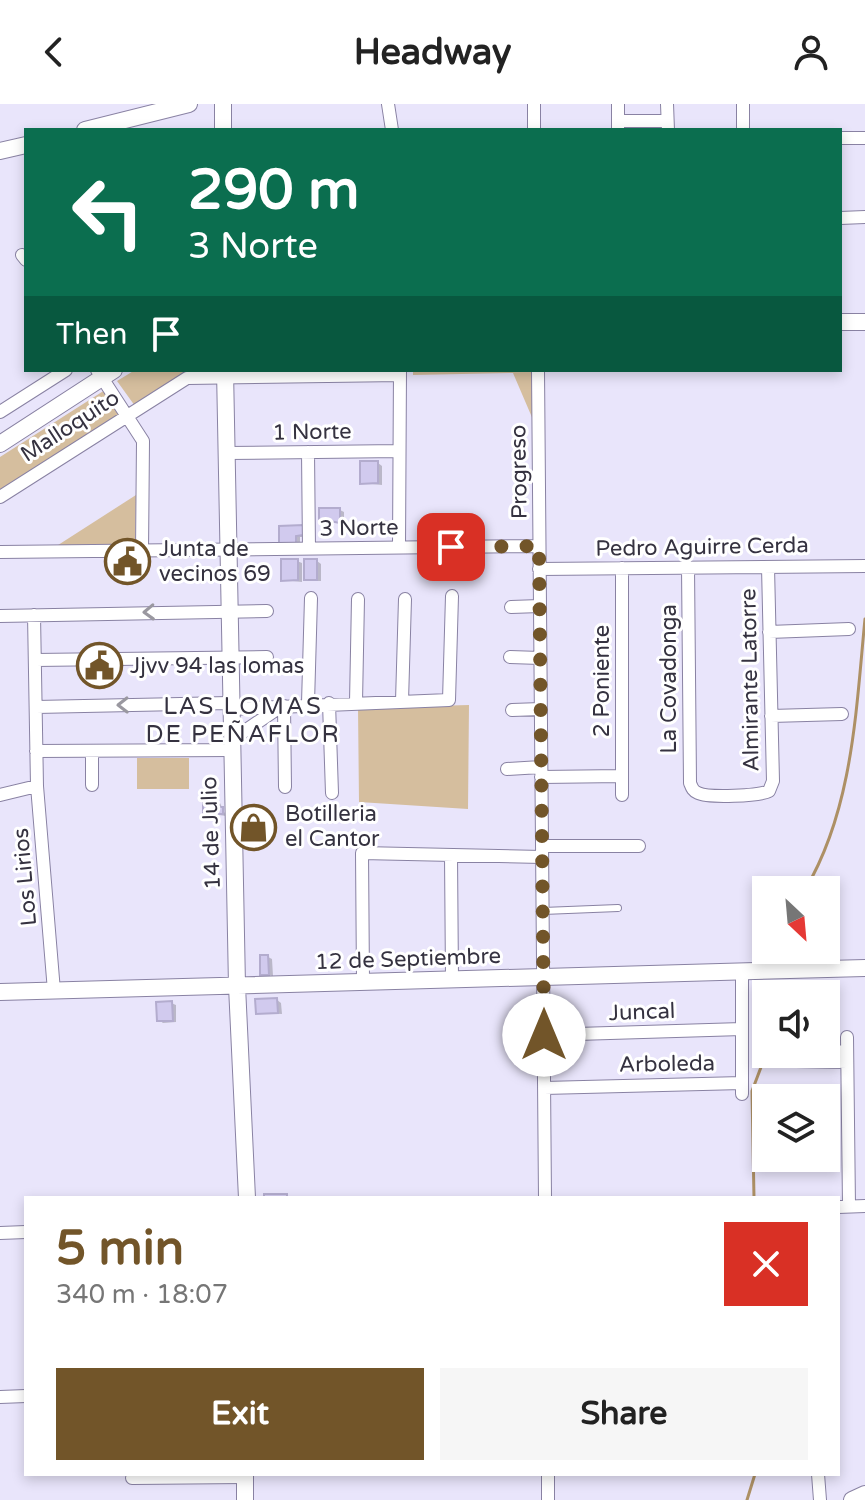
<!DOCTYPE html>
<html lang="en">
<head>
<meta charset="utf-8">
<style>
  :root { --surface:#fff; --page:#f6f6f6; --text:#222; --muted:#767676; --accent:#725529 }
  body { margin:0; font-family:"Varela Round",sans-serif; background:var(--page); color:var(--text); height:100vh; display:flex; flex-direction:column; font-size:30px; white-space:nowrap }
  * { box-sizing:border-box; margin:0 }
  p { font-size:26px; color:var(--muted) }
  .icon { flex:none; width:44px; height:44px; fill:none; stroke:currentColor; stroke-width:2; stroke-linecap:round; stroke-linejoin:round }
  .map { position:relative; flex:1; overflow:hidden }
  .drawer { position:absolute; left:24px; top:1092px; width:816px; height:280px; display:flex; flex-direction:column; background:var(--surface); border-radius:0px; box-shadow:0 4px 12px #0003 }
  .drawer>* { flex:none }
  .top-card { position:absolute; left:24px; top:24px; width:818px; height:244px; border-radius:0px; box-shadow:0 4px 12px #0003; background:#0b6e4f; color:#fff; overflow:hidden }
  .needle { width:52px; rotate:154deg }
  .tools { position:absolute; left:752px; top:772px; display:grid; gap:16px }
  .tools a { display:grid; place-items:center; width:88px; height:88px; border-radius:0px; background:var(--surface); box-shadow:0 4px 12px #0003; font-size:40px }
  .pin { position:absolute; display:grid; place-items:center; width:68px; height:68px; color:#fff; margin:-34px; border-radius:16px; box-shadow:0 4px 12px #0006 }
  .me { position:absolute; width:88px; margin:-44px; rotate:0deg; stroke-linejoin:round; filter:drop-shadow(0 0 6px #0008) }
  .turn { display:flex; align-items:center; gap:28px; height:168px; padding:0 32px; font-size:36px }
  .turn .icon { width:104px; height:104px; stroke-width:2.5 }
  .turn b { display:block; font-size:56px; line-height:68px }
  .then { display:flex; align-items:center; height:76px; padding:0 32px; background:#0003; gap:16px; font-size:30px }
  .round { display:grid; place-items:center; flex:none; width:84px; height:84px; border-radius:0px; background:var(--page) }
  .summary { display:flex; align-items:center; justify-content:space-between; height:136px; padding:0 32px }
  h1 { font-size:48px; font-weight:700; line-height:60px; color:var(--accent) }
  .primary-button { display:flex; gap:16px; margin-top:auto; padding:16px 32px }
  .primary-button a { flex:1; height:92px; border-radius:0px; background:var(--accent); color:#fff; font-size:32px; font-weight:700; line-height:92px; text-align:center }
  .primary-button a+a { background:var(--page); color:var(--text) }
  header { display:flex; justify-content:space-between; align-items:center; height:104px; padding:0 32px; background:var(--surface); font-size:36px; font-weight:700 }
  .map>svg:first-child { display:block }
  .green { fill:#d5be9e }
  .shadow { fill:#0003 }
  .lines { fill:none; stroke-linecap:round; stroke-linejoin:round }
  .stream { stroke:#ad9065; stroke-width:3 }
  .building { fill:#d1caee; stroke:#b3acce; stroke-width:2 }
  .lane-casing { stroke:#8982a3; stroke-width:8 }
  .street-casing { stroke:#8982a3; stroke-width:14 }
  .secondary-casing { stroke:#8982a3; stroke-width:18 }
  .lane { stroke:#fff; stroke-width:6 }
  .street { stroke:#fff; stroke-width:12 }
  .secondary { stroke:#fff; stroke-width:16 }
  .oneway { stroke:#9a98a0 }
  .route { stroke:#725529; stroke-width:14; stroke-dasharray:0 25.2 }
  .labels { text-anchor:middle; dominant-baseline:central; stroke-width:6; stroke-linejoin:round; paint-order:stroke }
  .street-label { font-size:22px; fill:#353240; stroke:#fff }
  .poi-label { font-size:22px; fill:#353240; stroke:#fff; text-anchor:start }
  .neighbourhood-label { font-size:24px; letter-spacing:2px; fill:#353240; stroke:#fff }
</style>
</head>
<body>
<header><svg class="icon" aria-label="back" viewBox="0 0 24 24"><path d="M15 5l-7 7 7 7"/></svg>Headway<svg class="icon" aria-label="person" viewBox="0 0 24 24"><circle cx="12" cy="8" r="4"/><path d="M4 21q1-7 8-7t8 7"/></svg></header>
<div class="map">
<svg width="865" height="1396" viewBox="0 0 865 1396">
  <rect width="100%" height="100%" fill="#e9e5fb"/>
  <path class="green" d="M135 266H215L191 268 135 302 117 277Z
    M413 266H532L534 318 513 269 413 271Z
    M105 286 121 311 0 390V353Z
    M136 391 135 444 55 443Z
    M469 601 468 705 359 698 358 604Z
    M137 654H189V685H137Z"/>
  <path class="shadow" d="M378 359 382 362V381L362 379Z
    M340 406 344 408V420L325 416Z
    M302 423 307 433H300V440H286Z
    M297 457 302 459V478L283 476Z
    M317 457 321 460V477H310L304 474Z
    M216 696 220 699 226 712 205 709Z
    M268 853 272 855 273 872 262 870Z
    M277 896 281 899 282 910 258 909Z
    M171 899 176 901V918L163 919 159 916Z"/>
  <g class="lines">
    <path class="stream" d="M805 786C853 705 856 606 865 515
      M784 851V846
      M783 890V878
      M754 1094 752 987 766 950
      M747 1396 755 1370"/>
  </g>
  <path class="building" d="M360 357H378V379L360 380Z
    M319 404H340V419L319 415Z
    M303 421V431L296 432V439H279V422Z
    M281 455H298V476L281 477Z
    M304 455H317V476H304Z
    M203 694H217V703H223V710H203Z
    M249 716H259L260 730 250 731Z
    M260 851H268L269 871H260Z
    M277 894 278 909 256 910 255 895Z
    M172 897 173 917H157L156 898Z
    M264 1090H287V1094H264Z"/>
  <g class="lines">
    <defs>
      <path id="lane" d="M543 807 618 804"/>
      <path id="street" d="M388 0 392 26
        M534 0V26
        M618 0V26
        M667 0 668 26
        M743 0V26
        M618 17H667
        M840 34H865
        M840 114 865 113
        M22 151 26 156
        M97 266 143 337 142 447
        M538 266 545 1094
        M0 308 66 266
        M308 348 309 445
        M226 349 399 347
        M0 393 187 274 400 271
        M399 444 400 266
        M0 448 539 442
        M688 463 690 679C692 684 693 687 698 689 708 694 760 692 769 687L773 677 768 463
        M622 464V691
        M539 465 865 462
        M511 503 540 502
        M34 511 37 682 54 887
        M0 512 267 507
        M769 528 849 525
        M510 553 540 554
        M35 556 267 553
        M402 597 405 495
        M356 598 358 495
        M308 599 311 494
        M329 599 332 689
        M284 602 285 683
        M36 603 229 599
        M230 605 449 596 452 492
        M512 606 541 605
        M771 612 842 610
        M230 637 280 603
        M36 647 231 646
        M507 665 541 663
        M541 673 622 672
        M92 681V647
        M0 691 37 682
        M542 742H639
        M451 751 452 876
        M742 868V990
        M363 878 362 749 542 753
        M544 931 742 925
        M847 933 849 1102
        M826 948 847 947
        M795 950 792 953 796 957 847 958
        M544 984 742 979
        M838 1103 865 1102
        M0 1129 26 1128
        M0 1293 26 1292
        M548 1370V1396
        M818 1370 820 1396
        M132 1374 245 1373"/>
      <path id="secondary" d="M223 0V26
        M85 26 189 0
        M0 47 26 41
        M840 218H865
        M225 266 237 882 247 1094
        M0 340 114 266
        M0 888 865 864
        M245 1370V1396
        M852 1396 865 1390"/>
    </defs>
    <use href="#lane" class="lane-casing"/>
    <use href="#street" class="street-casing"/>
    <use href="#secondary" class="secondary-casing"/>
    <use href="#lane" class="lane"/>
    <use href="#street" class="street"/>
    <use href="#secondary" class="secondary"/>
  </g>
  <defs><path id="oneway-chevron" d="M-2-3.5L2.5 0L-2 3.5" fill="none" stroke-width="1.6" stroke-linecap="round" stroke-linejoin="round" transform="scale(2)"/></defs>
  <g class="oneway">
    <use href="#oneway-chevron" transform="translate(149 508) rotate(178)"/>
    <use href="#oneway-chevron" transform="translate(123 601) rotate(179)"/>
  </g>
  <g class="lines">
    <path class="route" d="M451 443 539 442 544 931"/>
  </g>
  <defs>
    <symbol id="civic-ring" viewBox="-11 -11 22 22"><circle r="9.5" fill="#fff" stroke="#725529" stroke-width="1.5"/><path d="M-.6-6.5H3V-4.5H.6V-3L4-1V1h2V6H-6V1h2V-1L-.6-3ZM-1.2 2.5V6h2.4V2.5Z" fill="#725529"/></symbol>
    <symbol id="shop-ring" viewBox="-11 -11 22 22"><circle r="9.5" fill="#fff" stroke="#725529" stroke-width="1.5"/><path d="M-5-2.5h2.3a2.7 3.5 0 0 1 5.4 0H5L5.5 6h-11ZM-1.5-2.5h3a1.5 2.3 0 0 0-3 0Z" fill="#725529"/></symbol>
  </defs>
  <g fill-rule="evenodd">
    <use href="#civic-ring" x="102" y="432" width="51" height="51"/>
    <use href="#civic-ring" x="74" y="536" width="51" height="51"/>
    <use href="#shop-ring" x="228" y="698" width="51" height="51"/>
  </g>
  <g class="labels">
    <g class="street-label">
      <text transform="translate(70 322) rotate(-33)">Malloquito</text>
      <text transform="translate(312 328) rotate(-1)">1 Norte</text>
      <text transform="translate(519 368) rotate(-91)">Progreso</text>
      <text transform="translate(359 424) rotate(-1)">3 Norte</text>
      <text transform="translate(702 443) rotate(-1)">Pedro Aguirre Cerda</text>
      <text transform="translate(669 575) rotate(-90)">La Covadonga</text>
      <text transform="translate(750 576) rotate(-91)">Almirante Latorre</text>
      <text transform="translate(602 577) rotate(-90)">2 Poniente</text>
      <text transform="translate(211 729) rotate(-92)">14 de Julio</text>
      <text transform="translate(25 773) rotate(-95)">Los Lirios</text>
      <text transform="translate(408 855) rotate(-2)">12 de Septiembre</text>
      <text transform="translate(642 908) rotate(-2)">Juncal</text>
      <text transform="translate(667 960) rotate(-1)">Arboleda</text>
    </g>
    <g class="poi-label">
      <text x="159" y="445">Junta de<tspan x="159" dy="25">vecinos 69</tspan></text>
      <text x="130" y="562">Jjvv 94 las lomas</text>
      <text x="285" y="710">Botilleria<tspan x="285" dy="25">el Cantor</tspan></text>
    </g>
    <g class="neighbourhood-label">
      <text x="243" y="602">LAS LOMAS<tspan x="243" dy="28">DE PEÑAFLOR</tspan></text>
    </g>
  </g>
</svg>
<div class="tools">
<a><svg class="needle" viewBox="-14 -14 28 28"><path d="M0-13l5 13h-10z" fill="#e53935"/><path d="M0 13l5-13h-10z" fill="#767676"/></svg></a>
<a><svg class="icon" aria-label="sound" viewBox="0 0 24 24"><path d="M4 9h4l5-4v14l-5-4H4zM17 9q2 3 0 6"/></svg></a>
<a><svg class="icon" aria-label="layers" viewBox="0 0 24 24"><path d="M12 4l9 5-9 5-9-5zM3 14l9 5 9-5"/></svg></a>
</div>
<div class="pin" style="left:451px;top:443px;background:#d93025"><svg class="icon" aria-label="arrive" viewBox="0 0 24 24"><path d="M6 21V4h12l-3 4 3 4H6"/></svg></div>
<svg class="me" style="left:544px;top:931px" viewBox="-20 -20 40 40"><circle r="19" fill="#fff"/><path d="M0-13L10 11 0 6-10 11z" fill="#725529"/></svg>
<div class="top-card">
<div class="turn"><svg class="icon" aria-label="left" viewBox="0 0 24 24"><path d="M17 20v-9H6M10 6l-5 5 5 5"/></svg><div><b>290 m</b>3 Norte</div></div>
<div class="then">Then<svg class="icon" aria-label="arrive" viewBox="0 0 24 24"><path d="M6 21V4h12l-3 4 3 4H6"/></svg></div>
</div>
<section class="drawer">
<div class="summary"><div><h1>5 min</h1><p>340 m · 18:07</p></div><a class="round" style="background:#d93025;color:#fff"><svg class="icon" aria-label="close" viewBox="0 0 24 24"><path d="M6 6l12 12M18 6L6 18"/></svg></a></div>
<div class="primary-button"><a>Exit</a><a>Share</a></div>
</section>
</div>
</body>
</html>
